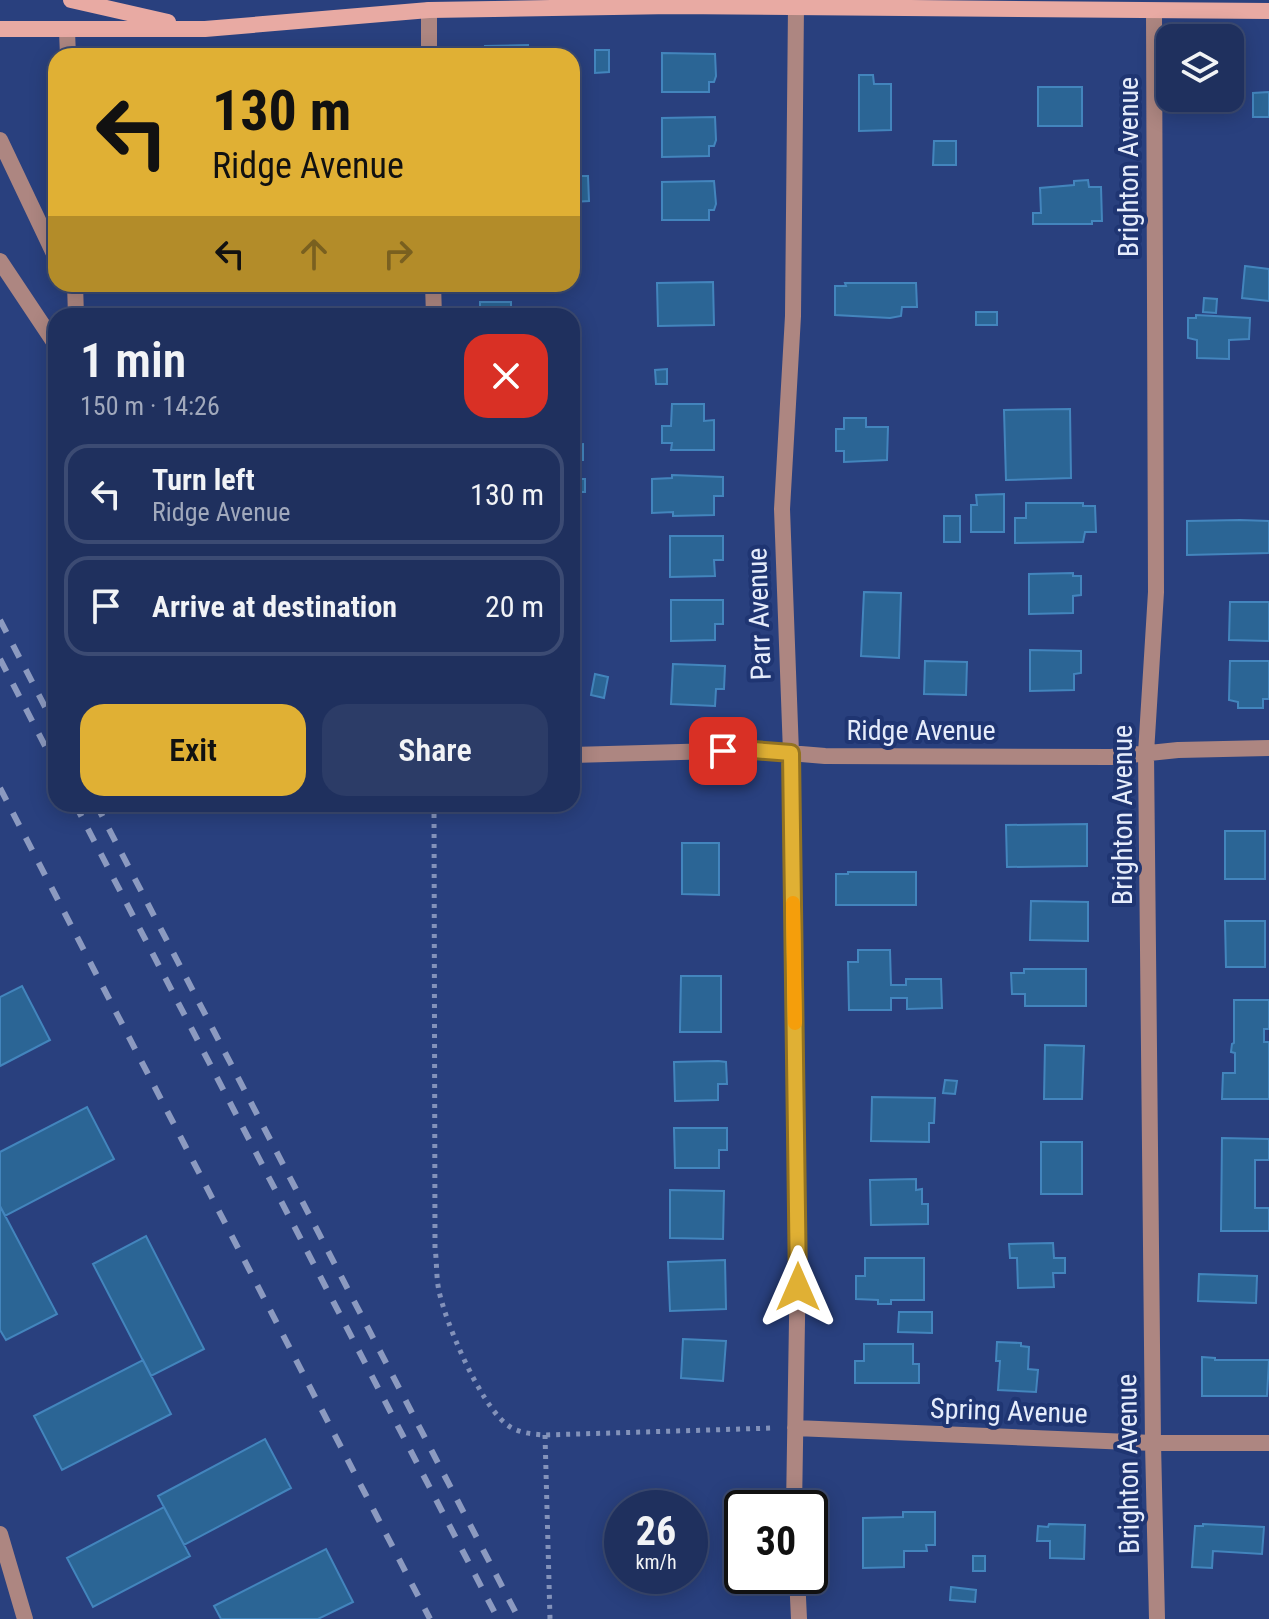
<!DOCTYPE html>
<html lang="en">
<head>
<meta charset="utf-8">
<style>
  :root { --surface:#1f305e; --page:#2c3c67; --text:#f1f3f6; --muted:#a1a9bc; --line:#3c4b73; --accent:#e0b034 }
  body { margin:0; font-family:"Roboto Condensed",sans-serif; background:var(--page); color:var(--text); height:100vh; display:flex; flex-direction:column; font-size:30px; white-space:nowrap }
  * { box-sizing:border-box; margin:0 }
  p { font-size:26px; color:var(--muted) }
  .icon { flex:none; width:44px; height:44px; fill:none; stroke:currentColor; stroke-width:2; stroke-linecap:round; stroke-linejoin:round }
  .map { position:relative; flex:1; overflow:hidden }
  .sheet { position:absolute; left:48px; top:308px; width:532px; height:504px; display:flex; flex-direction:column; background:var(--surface); border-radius:24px; box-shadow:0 4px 20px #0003,0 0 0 2px var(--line) }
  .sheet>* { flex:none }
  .top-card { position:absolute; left:48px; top:48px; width:532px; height:244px; border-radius:24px; box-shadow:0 4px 20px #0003,0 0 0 2px var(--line); background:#e0b034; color:#111; overflow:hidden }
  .buttons { position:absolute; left:1156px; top:24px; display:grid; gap:16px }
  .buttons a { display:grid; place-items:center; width:88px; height:88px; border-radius:16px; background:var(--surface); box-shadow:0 4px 20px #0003,0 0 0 2px var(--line); font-size:40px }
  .speed { position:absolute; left:604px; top:1490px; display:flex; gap:16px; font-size:40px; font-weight:700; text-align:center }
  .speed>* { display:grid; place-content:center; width:104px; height:104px; border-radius:50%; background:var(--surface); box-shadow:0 4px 20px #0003,0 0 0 2px var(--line); line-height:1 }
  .speed small { font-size:20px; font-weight:400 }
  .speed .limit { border:4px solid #111; border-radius:12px; background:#fff; color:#111 }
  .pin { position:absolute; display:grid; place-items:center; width:68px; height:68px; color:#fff; margin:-34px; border-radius:16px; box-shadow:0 4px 12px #0006 }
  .me { position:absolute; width:88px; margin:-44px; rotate:0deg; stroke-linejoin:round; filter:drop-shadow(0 0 6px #0008) }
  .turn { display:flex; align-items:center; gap:28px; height:168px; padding:0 32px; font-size:36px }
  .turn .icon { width:104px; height:104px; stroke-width:2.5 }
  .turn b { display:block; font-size:56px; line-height:68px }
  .lanes { display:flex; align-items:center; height:76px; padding:0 32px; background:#0003; justify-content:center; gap:40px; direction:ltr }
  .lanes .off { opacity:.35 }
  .round { display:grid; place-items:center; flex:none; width:84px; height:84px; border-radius:24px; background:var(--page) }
  .headline { display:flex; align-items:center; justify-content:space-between; height:136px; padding:0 32px }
  h1 { font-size:48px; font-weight:600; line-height:60px }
  .action { display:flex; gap:16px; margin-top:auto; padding:16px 32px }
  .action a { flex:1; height:92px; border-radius:24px; background:var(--accent); color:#111; font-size:32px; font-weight:600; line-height:92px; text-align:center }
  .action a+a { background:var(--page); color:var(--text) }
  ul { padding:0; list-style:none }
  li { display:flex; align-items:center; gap:24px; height:100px; margin:0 16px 12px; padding:0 16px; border:4px solid var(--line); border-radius:24px }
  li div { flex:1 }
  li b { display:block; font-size:30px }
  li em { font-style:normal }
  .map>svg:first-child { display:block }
  .building { fill:#2b6595; stroke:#4385bd; stroke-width:2 }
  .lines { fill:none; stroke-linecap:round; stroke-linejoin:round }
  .path { stroke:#8392ba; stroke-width:5; stroke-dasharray:4 6; stroke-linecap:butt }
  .street { stroke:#ad8681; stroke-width:16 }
  .secondary { stroke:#e8aaa3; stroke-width:16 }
  .rail { stroke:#8c9ac0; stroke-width:6; stroke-dasharray:14 14; stroke-linecap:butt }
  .route-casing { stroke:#927222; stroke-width:20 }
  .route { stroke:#e0b034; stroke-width:14 }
  .slow { stroke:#f59e0b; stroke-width:14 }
  .labels { text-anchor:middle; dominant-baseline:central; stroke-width:8; stroke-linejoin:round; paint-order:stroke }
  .street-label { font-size:28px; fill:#e5ecfb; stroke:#1f3572 }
</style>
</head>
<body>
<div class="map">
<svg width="1269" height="1619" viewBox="0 0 1269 1619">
  <rect width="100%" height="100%" fill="#29407e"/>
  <path class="building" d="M528 45V48H536V56H477V50H485V46Z
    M595 50H609V72L595 73Z
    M662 53 715 54 716 76 714 82H709V92H662Z
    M859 75H873L874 84H891V130L859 131Z
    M1038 87H1082V126H1038Z
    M1269 92V117H1253V93Z
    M715 117 716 140 714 146H709V156L662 157V118Z
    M934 141H956V165H933Z
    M572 176H588L589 201 572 202Z
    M1088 180 1089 187H1101L1102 221H1092V224H1033V213H1041L1040 188 1074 185V181Z
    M714 181 716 204 714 210H709V220H662V182Z
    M1245 266 1269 269V301L1242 298Z
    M713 282 714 325 658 326 657 283Z
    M845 283H916L917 307H902L901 316 890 318 835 315V286H846Z
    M337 284H380V290H336Z
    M1204 298 1217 299 1216 313 1203 312Z
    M480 302H511V309H530V312H537V316H480Z
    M976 312H997V325H976Z
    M1196 315 1250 318 1249 339 1229 340V359L1197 358V340L1188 338V318H1196Z
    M667 369V384H656L655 370Z
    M672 404H704V421L714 420V450H671L672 443H662V426H671Z
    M1070 409 1071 478 1006 480 1004 410Z
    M844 418H866V427H888L887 460 844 462V451H836V429H844Z
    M583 444V460H572V445Z
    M672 475 723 477V496H714V515L673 516V512L652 513V479L672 478Z
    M572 479H585V492H572Z
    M1004 494V532H971V505H977L976 495Z
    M1026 503H1083V506H1095L1096 532H1085L1083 542 1015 543V518H1026Z
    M572 509H576L578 538 572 537Z
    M944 516H960V542H944Z
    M1240 520 1269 521V553L1187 555V521Z
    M670 536H723V560H714L715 576 670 577Z
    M1073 573V576H1081V595L1073 596V613L1029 614V574Z
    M572 581H577V606H572Z
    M864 592 901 593 899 658 861 656Z
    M671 600H723V624H715V640L671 641Z
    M1230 602H1269V641L1229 640Z
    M1030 650 1081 651V673L1074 674V690L1030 691Z
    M925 661 967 662 966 695 924 694Z
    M1230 661H1269V699H1263V708H1238V702L1229 700Z
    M673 664 725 666 724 689H716L715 706 671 704Z
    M595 674 608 677 604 698 591 695Z
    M1087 824V866L1007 867 1006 825Z
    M1225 831H1265V879H1225Z
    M682 843H719V895L682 894Z
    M848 872H916V905H836V874H848Z
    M1031 901 1088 902V941L1030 940Z
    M1225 921H1265V967H1226Z
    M858 950H890L891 985H906V979H941L942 1008 907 1009V998H891V1010H849L848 962H858Z
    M1024 969H1086V1006H1025V994H1012L1011 973H1024Z
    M681 976H721V1032H680Z
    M22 986 50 1040 0 1066V997Z
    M1234 1000H1269V1029H1264V1042H1269V1099H1222L1223 1073H1235V1053L1231 1052 1232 1044 1234 1043Z
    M1045 1045 1084 1046 1082 1099H1044Z
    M718 1061 726 1062 727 1084H718V1100L675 1101 674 1062Z
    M945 1080 957 1081 955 1094 943 1093Z
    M872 1097 935 1098 934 1123H929V1142L871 1141Z
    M87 1107 114 1159 5 1216 0 1206V1152Z
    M674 1128H727V1150H719V1168H675Z
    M1222 1138 1269 1139V1160H1255V1208H1269V1231H1221Z
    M1041 1142H1082V1194H1041Z
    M916 1179V1190L922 1189V1204H928V1224L871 1225 870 1180Z
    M670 1190 724 1191 723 1239 670 1238Z
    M0 1206 57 1314 6 1340 0 1330Z
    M146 1236 204 1349 151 1376 93 1264Z
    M1053 1243 1054 1258H1065V1273H1053L1054 1287 1018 1288 1017 1258H1010L1009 1244Z
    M865 1258H924V1300H891V1304H878V1300L856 1299V1276H865Z
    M725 1260 726 1309 670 1311 668 1262Z
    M1199 1274 1257 1276 1256 1303 1198 1301Z
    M899 1312H932V1333L898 1332Z
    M683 1339 726 1341 723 1381 681 1378Z
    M997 1342 1021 1343V1346L1029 1347 1028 1369 1038 1370 1036 1392 998 1390 1000 1361H996Z
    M864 1344H913V1364H919V1383H855V1361H864Z
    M1202 1357 1215 1358V1360H1269L1267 1396H1202Z
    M143 1360 171 1414 62 1470 34 1416Z
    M265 1439 291 1488 184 1545 158 1496Z
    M164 1507 190 1556 93 1607 67 1558Z
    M903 1512H935V1545H926L927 1551H904V1567L863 1568V1518L903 1517Z
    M1049 1524 1085 1525 1084 1559 1050 1558V1541H1037L1038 1526 1048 1527Z
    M1203 1524 1264 1527 1262 1554 1213 1551 1212 1568 1192 1567 1195 1526H1203Z
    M326 1549 353 1602 318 1619H221L214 1606Z
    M973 1556H985V1571H973Z
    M951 1587 976 1590 975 1602 950 1600Z"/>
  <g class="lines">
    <path class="path" d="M434 804 435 1248C437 1262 436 1277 439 1291 446 1324 479 1401 505 1423 516 1433 531 1434 545 1435L774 1428
      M545 1435 550 1619"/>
    <path class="street" d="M429 10V56
      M1154 11 1156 592 1146 753 1153 1443 1157 1619
      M67 31 68 56
      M0 140 56 258
      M0 261 56 345
      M75 284 76 316
      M433 284 434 316
      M572 755 753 750 825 756 1111 757 1178 750 1269 748
      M795 1428 1153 1443H1269
      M794 1508 798 1257 791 753 782 509 793 316 796 5
      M0 1534 25 1619
      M797 1576 799 1619"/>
    <path class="secondary" d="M71 0 168 22
      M0 29H205L429 10 673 6 1269 11"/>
    <path class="rail" d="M0 620 56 728
      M0 659 56 767
      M0 788 430 1619
      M75 804 498 1619
      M96 804 519 1619"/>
  </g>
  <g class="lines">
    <defs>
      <path id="route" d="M723 751 753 750 791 753 798 1287"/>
    </defs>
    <use href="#route" class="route-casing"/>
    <use href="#route" class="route"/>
    <path class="slow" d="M793 903 795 1023"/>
  </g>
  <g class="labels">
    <g class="street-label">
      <text transform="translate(1128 167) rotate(-90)">Brighton Avenue</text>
      <text transform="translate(759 614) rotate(-92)">Parr Avenue</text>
      <text x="921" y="730">Ridge Avenue</text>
      <text transform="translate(1122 815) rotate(-90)">Brighton Avenue</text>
      <text transform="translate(1009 1411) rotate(2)">Spring Avenue</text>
      <text transform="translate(1128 1464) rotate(-91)">Brighton Avenue</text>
    </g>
  </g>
</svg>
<div class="buttons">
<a><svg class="icon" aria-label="layers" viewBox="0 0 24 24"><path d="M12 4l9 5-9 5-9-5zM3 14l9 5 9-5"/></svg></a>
</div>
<div class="speed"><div>26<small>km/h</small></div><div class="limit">30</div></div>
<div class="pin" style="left:723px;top:751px;background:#d93025"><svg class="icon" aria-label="arrive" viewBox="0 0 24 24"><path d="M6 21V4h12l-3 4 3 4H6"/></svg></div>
<svg class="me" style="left:798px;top:1287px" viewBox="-20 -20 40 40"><path d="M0-17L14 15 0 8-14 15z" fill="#e0b034" stroke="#fff" stroke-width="4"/></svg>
<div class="top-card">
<div class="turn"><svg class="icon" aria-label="left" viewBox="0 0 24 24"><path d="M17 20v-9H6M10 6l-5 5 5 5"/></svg><div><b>130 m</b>Ridge Avenue</div></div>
<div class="lanes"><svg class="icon" aria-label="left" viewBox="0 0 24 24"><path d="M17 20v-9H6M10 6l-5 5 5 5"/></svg><svg class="icon off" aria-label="ahead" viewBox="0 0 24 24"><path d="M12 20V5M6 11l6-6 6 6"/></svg><svg class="icon off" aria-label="right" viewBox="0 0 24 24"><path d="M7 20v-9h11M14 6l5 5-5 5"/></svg></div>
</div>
<section class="sheet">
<div class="headline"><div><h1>1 min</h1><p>150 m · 14:26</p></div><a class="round" style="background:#d93025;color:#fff"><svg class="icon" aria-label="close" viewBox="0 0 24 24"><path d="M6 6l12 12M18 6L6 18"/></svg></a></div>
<ul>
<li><svg class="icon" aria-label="left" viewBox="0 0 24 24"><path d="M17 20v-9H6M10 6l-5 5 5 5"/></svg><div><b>Turn left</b><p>Ridge Avenue</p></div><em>130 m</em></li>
<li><svg class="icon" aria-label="arrive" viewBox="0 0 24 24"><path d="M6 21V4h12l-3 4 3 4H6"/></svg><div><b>Arrive at destination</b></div><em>20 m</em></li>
</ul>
<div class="action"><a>Exit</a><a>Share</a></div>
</section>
</div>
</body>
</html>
